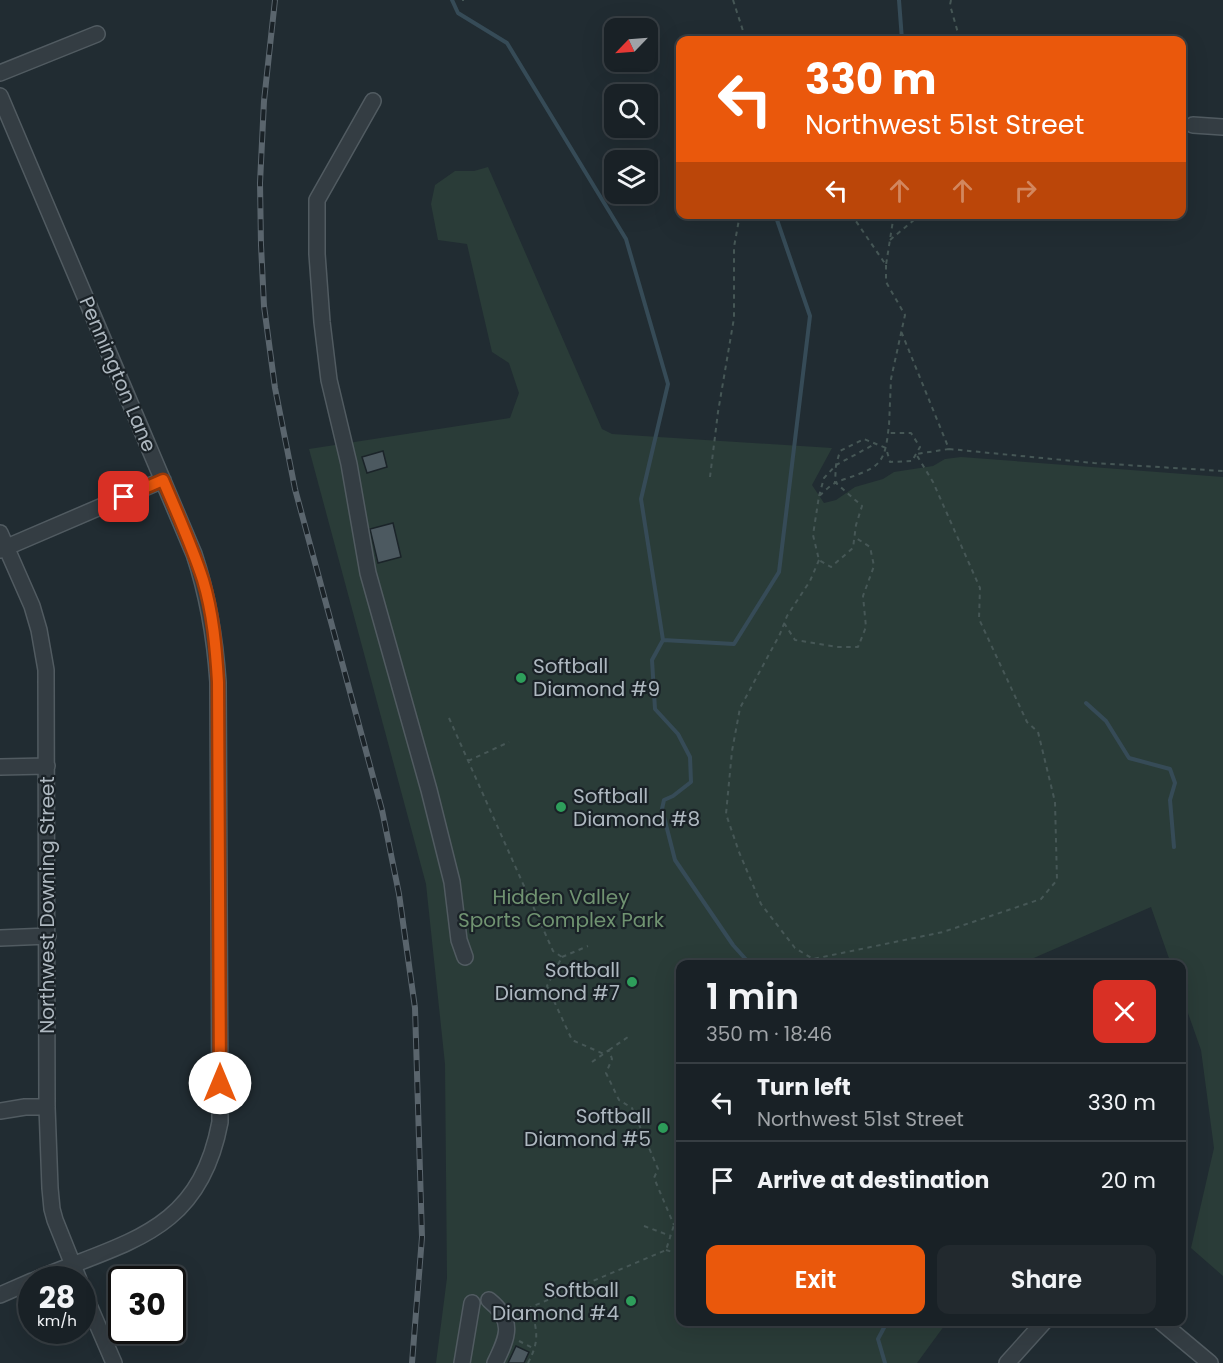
<!DOCTYPE html>
<html lang="en">
<head>
<meta charset="utf-8">
<style>
  :root { --surface:#192126; --page:#22292e; --text:#f1f3f6; --muted:#9fa3a7; --line:#373e43; --accent:#ea580c }
  body { margin:0; font-family:Poppins,sans-serif; background:var(--page); color:var(--text); height:100vh; display:flex; flex-direction:column; font-size:22px; white-space:nowrap }
  * { box-sizing:border-box; margin:0 }
  p { font-size:20px; color:var(--muted) }
  .icon { flex:none; width:33px; height:33px; fill:none; stroke:currentColor; stroke-width:2; stroke-linecap:round; stroke-linejoin:round }
  .map { position:relative; flex:1; overflow:hidden }
  .details { position:absolute; left:676px; top:960px; width:510px; height:366px; display:flex; flex-direction:column; background:var(--surface); border-radius:12px; box-shadow:0 6px 24px #0002,0 0 0 2px var(--line) }
  .details>* { flex:none }
  .guide { position:absolute; left:676px; top:36px; width:510px; height:183px; border-radius:12px; box-shadow:0 6px 24px #0002,0 0 0 2px var(--line); background:#ea580c; color:#fff; overflow:hidden }
  .needle { width:39px; rotate:245deg }
  .buttons { position:absolute; left:604px; top:18px; display:grid; gap:12px }
  .buttons a { display:grid; place-items:center; width:54px; height:54px; border-radius:12px; background:var(--surface); box-shadow:0 6px 24px #0002,0 0 0 2px var(--line); font-size:30px }
  .speed { position:absolute; left:18px; top:1266px; display:flex; gap:12px; font-size:30px; font-weight:700; text-align:center }
  .speed>* { display:grid; place-content:center; width:78px; height:78px; border-radius:50%; background:var(--surface); box-shadow:0 6px 24px #0002,0 0 0 2px var(--line); line-height:1 }
  .speed small { font-size:15px; font-weight:400 }
  .speed .limit { border:3px solid #111; border-radius:9px; background:#fff; color:#111 }
  .pin { position:absolute; display:grid; place-items:center; width:51px; height:51px; color:#fff; margin:-26px; border-radius:12px; box-shadow:0 3px 9px #0006 }
  .me { position:absolute; width:66px; margin:-33px; rotate:0deg; stroke-linejoin:round; filter:drop-shadow(0 0 4px #0008) }
  .turn { display:flex; align-items:center; gap:21px; height:126px; padding:0 30px; font-size:27px }
  .turn .icon { width:78px; height:78px; stroke-width:2.5 }
  .turn b { display:block; font-size:42px; line-height:51px }
  .lanes { display:flex; align-items:center; height:57px; padding:0 30px; background:#0003; justify-content:center; gap:30px; direction:ltr }
  .lanes .off { opacity:.35 }
  .round { display:grid; place-items:center; flex:none; width:63px; height:63px; border-radius:12px; background:var(--page) }
  .summary { display:flex; align-items:center; justify-content:space-between; height:102px; padding:0 30px }
  h1 { font-size:36px; font-weight:600; line-height:45px }
  .button { display:flex; gap:12px; margin-top:auto; padding:12px 30px }
  .button a { flex:1; height:69px; border-radius:12px; background:var(--accent); color:#fff; font-size:24px; font-weight:600; line-height:69px; text-align:center }
  .button a+a { background:var(--page); color:var(--text) }
  ul { padding:0; list-style:none }
  li { display:flex; align-items:center; gap:18px; height:78px; padding:0 30px; border-top:2px solid var(--line) }
  li div { flex:1 }
  li b { display:block; font-size:22px }
  li em { font-style:normal }
  .map>svg:first-child { display:block }
  .green { fill:#2a3c38 }
  .lines { fill:none; stroke-linecap:round; stroke-linejoin:round }
  .stream { stroke:#364b57; stroke-width:4 }
  .building { fill:#4c5960; stroke:#1b2429; stroke-width:1.5 }
  .minor-casing { stroke:#515b61; stroke-width:18 }
  .path { stroke:#465756; stroke-width:2; stroke-dasharray:4.5 4.5; stroke-linecap:butt }
  .minor { stroke:#343d43; stroke-width:15 }
  .rail-casing { stroke:#5a656d; stroke-width:6 }
  .rail { stroke:#1a2227; stroke-width:4; stroke-dasharray:11; stroke-linecap:butt }
  .route-casing { stroke:#983908; stroke-width:15 }
  .route { stroke:#ea580c; stroke-width:10 }
  .leisure-dot { fill:#2e9e5b; stroke:#1a2227; stroke-width:2 }
  .labels { text-anchor:middle; dominant-baseline:central; stroke-width:4.5; stroke-linejoin:round; paint-order:stroke }
  .street-label { font-size:20px; fill:#aeb8c0; stroke:#1a2227 }
  .poi-label { font-size:20px; fill:#aeb8c0; stroke:#1a2227; text-anchor:end }
  .park-label { font-size:20px; fill:#709371; stroke:#1a2227 }
</style>
</head>
<body>
<div class="map">
<svg width="1223" height="1363" viewBox="0 0 1223 1363">
  <rect width="100%" height="100%" fill="#212c32"/>
  <path class="green" d="M488 167 602 429 612 434 832 448 812 485 824 503 836 500 855 487 883 479 894 472 933 466 945 459 961 457 1223 477V1276L1191 1248 1214 1148 1201 1050 1182 996V964H1171L1151 907 1020 964H681V1322H947L917 1363H436L447 1278 445 1064 426 884 309 449 510 418 519 393 509 363 492 352 467 244 438 240 431 204 435 185 455 171H474Z"/>
  <g class="lines">
    <path class="stream" d="M452 0 458 13 507 43 626 239 668 384 641 499 663 640
      M899 0 902 40
      M1086 703 1106 721 1129 758 1170 769 1175 783 1170 800 1174 847
      M750 964 733 945 675 860 662 809 664 800 673 796 691 782 690 757 678 734 655 709 652 660 663 640 734 644 779 572 810 316 775 214
      M885 1363 878 1339 887 1322"/>
  </g>
  <path class="building" d="M383 451 387 467 367 473 362 457Z
    M393 523 401 557 378 563 370 529Z
    M516 1346 529 1352 524 1363H508Z"/>
  <g class="lines">
    <defs>
      <path id="minor" d="M0 73 97 34
        M0 96 194 554C208 596 215 638 218 682L220 1122C199 1234 126 1241 35 1280
        M373 101 317 200V254L322 322 329 380 349 464 368 573 429 790 452 882 459 940 465 957
        M1193 125 1223 127
        M0 533 32 606 39 630 46 670 47 1107 50 1188 52 1209 55 1220 79 1280
        M0 550 163 480
        M0 767 47 766
        M0 938 48 936
        M0 1111 25 1107H47
        M82 1289 114 1363
        M0 1295 32 1281
        M489 1300C515 1321 508 1336 495 1363
        M1161 1322 1210 1363
        M462 1363 472 1303
        M1007 1363 1044 1322"/>
    </defs>
    <use href="#minor" class="minor-casing"/>
    <path class="path" d="M463 0V1
      M733 0 745 37
      M951 0 950 5 960 40
      M851 214 886 265 894 214
      M890 240 921 214
      M886 265V282L905 315 891 379 889 426C887 438 887 452 879 462 871 472 849 477 837 482 830 485 824 492 819 496L813 535 819 560 831 567 853 548 856 525 862 506 835 482 836 465 840 451 864 439 886 448 890 462 912 461 920 447 911 433H888
      M949 449 1094 463 1223 471
      M710 477 718 412 734 318V247L740 214
      M819 496 824 478 836 465 875 444
      M819 560 810 581 787 616 780 634 740 708 732 751 726 814 739 852 761 904 795 948 813 959 943 932 1041 899 1057 880 1055 802 1038 732 1027 722 979 619 980 588 933 482 916 454 949 449 901 331
      M784 623 795 640 837 647H858L866 627 863 596 874 566 870 547 856 538
      M449 718 553 951 562 957 547 986 572 1040 604 1054
      M468 761 509 742
      M562 957 588 946
      M609 1050 628 1037
      M592 1062 609 1050 612 1059 606 1073 619 1100 632 1108 658 1169 654 1178 674 1225
      M644 1226 671 1236
      M666 1250 681 1255
      M519 1341 535 1349
      M528 1363C540 1340 537 1332 531 1307L666 1250 674 1225 681 1227"/>
    <use href="#minor" class="minor"/>
    <defs>
      <path id="rail" d="M275 0 264 101 260 183 261 245 264 306 275 388 295 489 382 810 399 894 415 1008 422 1237 412 1363"/>
    </defs>
    <use href="#rail" class="rail-casing"/>
    <use href="#rail" class="rail"/>
  </g>
  <g class="lines">
    <defs>
      <path id="route" d="M124 497 163 480C177 513 192 546 203 580 213 613 216 648 218 682L220 1083"/>
    </defs>
    <use href="#route" class="route-casing"/>
    <use href="#route" class="route"/>
  </g>
  <g class="leisure-dot">
    <circle cx="521" cy="678" r="6"/>
    <circle cx="561" cy="807" r="6"/>
    <circle cx="632" cy="982" r="6"/>
    <circle cx="663" cy="1128" r="6"/>
    <circle cx="631" cy="1301" r="6"/>
  </g>
  <g class="labels">
    <g class="street-label">
      <text transform="translate(118 374) rotate(67)">Pennington Lane</text>
      <text transform="translate(47 905) rotate(-90)">Northwest Downing Street</text>
    </g>
    <g class="poi-label">
      <text x="533" y="666" text-anchor="start">Softball<tspan x="533" dy="23">Diamond #9</tspan></text>
      <text x="573" y="796" text-anchor="start">Softball<tspan x="573" dy="23">Diamond #8</tspan></text>
      <text x="620" y="970">Softball<tspan x="620" dy="23">Diamond #7</tspan></text>
      <text x="651" y="1116">Softball<tspan x="651" dy="23">Diamond #5</tspan></text>
      <text x="619" y="1290">Softball<tspan x="619" dy="23">Diamond #4</tspan></text>
    </g>
    <g class="park-label">
      <text x="561" y="897">Hidden Valley<tspan x="561" dy="23">Sports Complex Park</tspan></text>
    </g>
  </g>
</svg>
<div class="buttons">
<a><svg class="needle" viewBox="-14 -14 28 28"><path d="M0-13l5 13h-10z" fill="#e53935"/><path d="M0 13l5-13h-10z" fill="#9fa3a7"/></svg></a>
<a><svg class="icon" aria-label="search" viewBox="0 0 24 24"><circle cx="10" cy="10" r="6"/><path d="M15 15l6 6"/></svg></a>
<a><svg class="icon" aria-label="layers" viewBox="0 0 24 24"><path d="M12 4l9 5-9 5-9-5zM3 14l9 5 9-5"/></svg></a>
</div>
<div class="speed"><div>28<small>km/h</small></div><div class="limit">30</div></div>
<div class="pin" style="left:124px;top:497px;background:#d93025"><svg class="icon" aria-label="arrive" viewBox="0 0 24 24"><path d="M6 21V4h12l-3 4 3 4H6"/></svg></div>
<svg class="me" style="left:220px;top:1083px" viewBox="-20 -20 40 40"><circle r="19" fill="#fff"/><path d="M0-13L10 11 0 6-10 11z" fill="#ea580c"/></svg>
<div class="guide">
<div class="turn"><svg class="icon" aria-label="left" viewBox="0 0 24 24"><path d="M17 20v-9H6M10 6l-5 5 5 5"/></svg><div><b>330 m</b>Northwest 51st Street</div></div>
<div class="lanes"><svg class="icon" aria-label="left" viewBox="0 0 24 24"><path d="M17 20v-9H6M10 6l-5 5 5 5"/></svg><svg class="icon off" aria-label="ahead" viewBox="0 0 24 24"><path d="M12 20V5M6 11l6-6 6 6"/></svg><svg class="icon off" aria-label="ahead" viewBox="0 0 24 24"><path d="M12 20V5M6 11l6-6 6 6"/></svg><svg class="icon off" aria-label="right" viewBox="0 0 24 24"><path d="M7 20v-9h11M14 6l5 5-5 5"/></svg></div>
</div>
<section class="details">
<div class="summary"><div><h1>1 min</h1><p>350 m · 18:46</p></div><a class="round" style="background:#d93025;color:#fff"><svg class="icon" aria-label="close" viewBox="0 0 24 24"><path d="M6 6l12 12M18 6L6 18"/></svg></a></div>
<ul>
<li><svg class="icon" aria-label="left" viewBox="0 0 24 24"><path d="M17 20v-9H6M10 6l-5 5 5 5"/></svg><div><b>Turn left</b><p>Northwest 51st Street</p></div><em>330 m</em></li>
<li><svg class="icon" aria-label="arrive" viewBox="0 0 24 24"><path d="M6 21V4h12l-3 4 3 4H6"/></svg><div><b>Arrive at destination</b></div><em>20 m</em></li>
</ul>
<div class="button"><a>Exit</a><a>Share</a></div>
</section>
</div>
</body>
</html>
